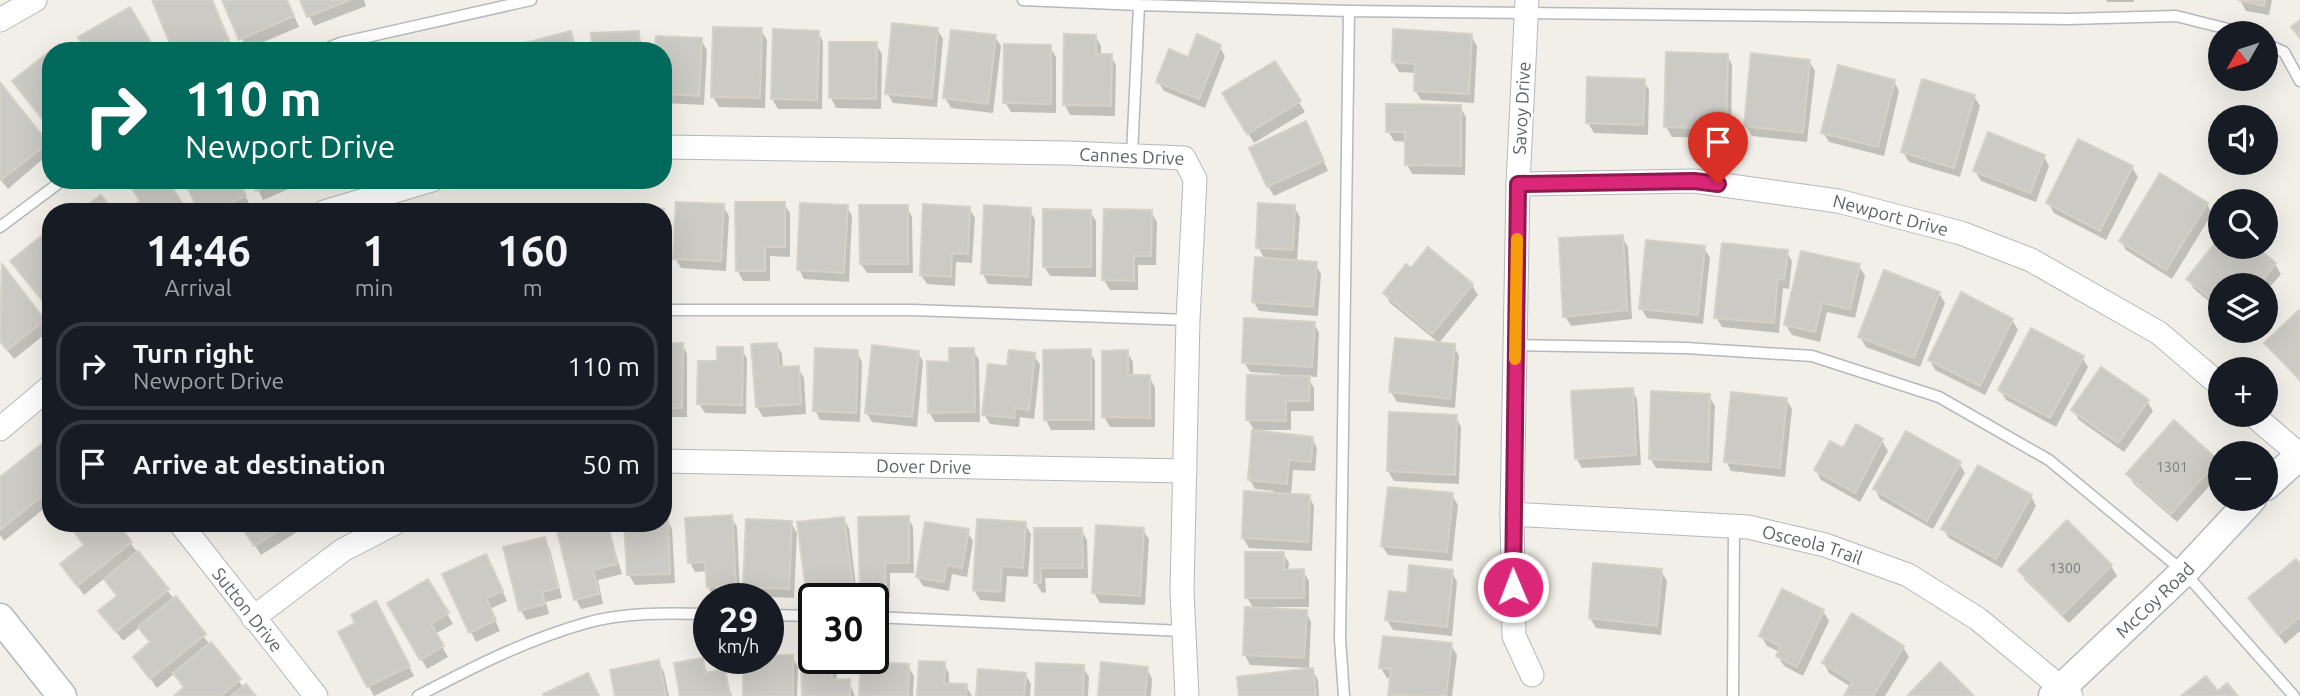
<!DOCTYPE html>
<html lang="en">
<head>
<meta charset="utf-8">
<style>
  :root { --surface:#171b24; --page:#242831; --text:#f1f3f6; --muted:#9ea1a6; --line:#363941 }
  body { margin:0; font-family:Ubuntu,sans-serif; background:var(--page); color:var(--text); height:100vh; display:flex; flex-direction:column; font-size:26px; white-space:nowrap }
  * { box-sizing:border-box; margin:0 }
  p { font-size:23px; color:var(--muted) }
  .icon { flex:none; width:38px; height:38px; fill:none; stroke:currentColor; stroke-width:2; stroke-linecap:round; stroke-linejoin:round }
  .map { position:relative; flex:1; overflow:hidden }
  .details { position:absolute; left:42px; top:203px; width:630px; height:329px; display:flex; flex-direction:column; background:var(--surface); border-radius:28px; box-shadow:0 7px 28px #0002 }
  .details>* { flex:none }
  .banner { position:absolute; left:42px; top:42px; width:630px; height:147px; border-radius:28px; box-shadow:0 7px 28px #0002; background:#00695c; color:#fff; overflow:hidden }
  .needle { width:46px; rotate:231deg }
  .tools { position:absolute; left:2208px; top:21px; display:grid; gap:14px }
  .tools a { display:grid; place-items:center; width:70px; height:70px; border-radius:50%; background:var(--surface); box-shadow:0 7px 28px #0002; font-size:35px }
  .speed { position:absolute; left:693px; top:583px; display:flex; gap:14px; font-size:35px; font-weight:700; text-align:center }
  .speed>* { display:grid; place-content:center; width:91px; height:91px; border-radius:50%; background:var(--surface); box-shadow:0 7px 28px #0002; line-height:1 }
  .speed small { font-size:18px; font-weight:400 }
  .speed .limit { border:4px solid #111; border-radius:10px; background:#fff; color:#111 }
  .pin { position:absolute; display:grid; place-items:center; width:60px; height:60px; color:#fff; margin:-72px -30px; border-radius:50% 50% 50% 0; rotate:-45deg; box-shadow:0 0 7px #0007 }
  .pin .icon { rotate:45deg }
  .me { position:absolute; width:77px; margin:-38px; rotate:359deg; stroke-linejoin:round; filter:drop-shadow(0 0 5px #0008) }
  .turn { display:flex; align-items:center; gap:24px; height:147px; padding:0 28px; font-size:32px }
  .turn .icon { width:91px; height:91px; stroke-width:2.5 }
  .turn b { display:block; font-size:49px; line-height:60px }
  .eta { display:flex; justify-content:space-evenly; align-items:center; height:119px; text-align:center }
  .eta b { font-size:42px; font-weight:700; line-height:49px }
  ul { padding:0; list-style:none }
  li { display:flex; align-items:center; gap:21px; height:88px; margin:0 14px 10px; padding:0 14px; border:4px solid var(--line); border-radius:28px }
  li div { flex:1 }
  li b { display:block; font-size:26px }
  li em { font-style:normal }
  .map>svg:first-child { display:block }
  .shadow { fill:#0003 }
  .building { fill:#cccac5; stroke:#d6d1c6; stroke-width:2 }
  .lines { fill:none; stroke-linecap:round; stroke-linejoin:round }
  .service-casing { stroke:#b5b8bc; stroke-width:13 }
  .minor-casing { stroke:#b5b8bc; stroke-width:25 }
  .tertiary-casing { stroke:#b5b8bc; stroke-width:31 }
  .service { stroke:#fff; stroke-width:10 }
  .minor { stroke:#fff; stroke-width:23 }
  .tertiary { stroke:#fff; stroke-width:28 }
  .route-casing { stroke:#8e194d; stroke-width:18 }
  .route { stroke:#db2777; stroke-width:12 }
  .slow { stroke:#f59e0b; stroke-width:12 }
  .labels { text-anchor:middle; dominant-baseline:central; stroke-width:5; stroke-linejoin:round; paint-order:stroke }
  .number-label { font-size:14px; fill:#7a7d7f }
  .street-label { font-size:18px; fill:#5f6368; stroke:#fff }
</style>
</head>
<body>
<div class="map">
<svg width="2300" height="696" viewBox="0 0 2300 696">
  <rect width="100%" height="100%" fill="#f1efe8"/>
  <path class="shadow" d="M154 0H212L233 50 175 51Z
    M224 0H287L299 27 247 49Z
    M302 0H364L366 6 314 26Z
    M2106 0H2134V2H2107Z
    M2240 0H2272L2269 15 2246 11Z
    M937 29 943 39 937 107 893 103 887 93Z
    M761 30 767 40 765 108 719 107 713 97Z
    M638 32 644 51H594Z
    M818 32 823 42 822 109H778L772 99Z
    M1095 36 1101 46V55H1110L1116 65 1115 116 1070 115 1065 105Z
    M1471 36 1477 46 1474 103 1421 100 1415 90 1416 73 1399 72 1393 62Z
    M995 37 1001 46 993 113 951 108 945 98Z
    M701 40 707 50 704 105 663 103V51Z
    M876 44 882 54 881 109 836 108 831 98Z
    M1219 46 1225 56 1205 108 1164 91 1158 82 1189 59Z
    M1050 47 1056 57V113L1011 112 1005 102Z
    M1727 55 1732 65 1731 138 1672 137 1666 127Z
    M1809 61 1815 71 1807 142 1752 136 1746 126Z
    M1274 63 1305 112 1254 143 1224 94Z
    M1644 81 1649 90 1648 135 1594 133 1588 123Z
    M1894 81 1899 91 1884 156 1829 142 1823 132Z
    M0 85 51 152 8 189 0 179Z
    M1974 96 1980 106 1960 177 1909 162 1903 152Z
    M1460 107 1466 117 1465 175 1412 174 1407 164V142L1394 141 1388 131Z
    M1311 133 1328 171 1274 196 1268 186Z
    M2044 156 2049 166 2036 202 1981 181 1975 171Z
    M2132 167 2138 177 2106 240 2054 213 2048 203Z
    M238 180 250 206 237 212H201Z
    M253 180H302L303 183 263 200Z
    M784 204 790 213V257L770 256V281H743L738 271Z
    M2207 204 2212 214 2172 279 2126 250 2121 241Z
    M723 206 729 216 726 271 681 268 675 258Z
    M847 207 852 216 849 282 804 279 799 269Z
    M907 207 912 217 913 273H867L861 264Z
    M1294 207 1300 217 1297 262 1315 264 1321 274 1318 316 1259 311 1253 301 1265 260 1258 247Z
    M969 208 975 218 972 263 956 262 955 286 927 284 921 275Z
    M1030 210 1035 220 1032 286 988 284 983 274Z
    M1090 211 1096 221V277L1050 276 1044 266Z
    M663 212 668 220 663 267Z
    M1151 212 1157 222 1156 265H1138V290H1110L1104 280Z
    M1622 237 1628 247 1632 319 1571 326 1565 316Z
    M51 245V312L13 262Z
    M2221 247H2253L2275 264 2281 274 2266 292V285H2221V311L2194 289 2188 279Z
    M1704 248 1710 258 1703 324 1647 318 1641 308Z
    M1428 249 1472 285 1478 295 1439 343 1390 303 1385 293 1411 271Z
    M1786 251 1792 261 1789 289 1783 288 1779 333 1722 327 1716 317Z
    M1859 266 1865 276 1855 318 1827 312 1820 342 1792 335 1786 325Z
    M1 267 49 331 14 359 0 341Z
    M1939 293 1945 303 1920 367 1866 347 1860 337Z
    M2300 314V382L2267 343Z
    M2012 320 2018 330 1985 395 1935 370 1930 360Z
    M1314 323 1319 333 1317 377 1307 376 1314 388V411H1291V430H1255V432L1312 438 1317 448 1315 471 1293 470 1291 495 1309 496 1314 506 1312 551 1249 548 1243 538 1274 491 1255 489 1250 480 1254 430 1248 420 1280 374 1250 372 1244 362Z
    M682 344 687 354V417H663V345Z
    M776 344 782 354 783 369 798 368 804 378 806 414 763 417 757 407Z
    M1454 346 1459 356 1455 408 1397 402 1391 392Z
    M742 349 747 359 746 414 705 413 699 404 719 363Z
    M973 350 979 360 980 422H935L929 412 951 363Z
    M1090 351 1095 361V430H1051L1046 420Z
    M857 352 862 362 860 422 820 420 815 410Z
    M918 352 923 362 917 427 872 422 866 412Z
    M1127 352 1133 362V377H1149L1155 387V427H1110L1104 417Z
    M1034 355 1040 365 1034 419 1020 417 1019 427 990 424 984 414 1009 368Z
    M2082 357 2088 367 2056 427 2006 400 2000 390Z
    M1632 390 1637 399 1641 465 1582 468 1576 458Z
    M1709 396 1715 406 1712 471 1656 468 1650 458Z
    M1786 399 1792 409 1785 477 1731 471 1726 461Z
    M2147 401 2153 411 2124 452 2079 420 2073 410Z
    M1456 417 1461 427 1459 484 1394 481 1388 471Z
    M2174 422 2221 468V473L2177 522 2134 484 2128 474Z
    M49 440 51 503 4 541 0 535V480Z
    M1882 441 1888 451 1860 502 1821 480 1816 470 1844 450Z
    M1959 463 1965 473 1933 529 1880 499 1875 489Z
    M1452 495 1458 505 1452 561 1388 555 1382 546Z
    M2031 496 2036 506 2002 568 1949 538 1943 529Z
    M731 517 737 527 740 595 714 597 708 587V571L695 572 690 562Z
    M908 517 913 527 914 573H890V598H868L862 588Z
    M843 518 849 528 857 595 814 600 808 590Z
    M667 519 672 529 675 583 635 585 629 575Z
    M241 523H296L300 530 261 555Z
    M312 523H324L315 528Z
    M607 523 622 574 598 580 603 604 581 609 576 599Z
    M791 523 797 533 794 598 751 596 745 586Z
    M1025 524 1031 534 1028 577 1007 576 1005 602 980 600 974 590Z
    M74 530 130 543 244 688 254 696H176L185 689 175 673 157 688 135 657 151 644 140 627 123 641 101 611 118 597 105 578 84 595 62 565 85 546Z
    M1036 530H1081L1087 540 1088 578H1045L1046 592 1042 593 1036 583Z
    M1143 530 1149 539 1145 605 1100 603 1094 593Z
    M967 531 973 541 967 577 952 574 949 591 923 586 917 576Z
    M544 539 550 549 562 598 546 602 549 614 526 620 521 610Z
    M1283 553 1289 563 1288 572 1303 571 1309 581V607H1271V610L1306 612 1311 622 1309 668 1250 665 1245 655 1254 609 1247 598Z
    M491 566 507 601 490 609 500 631 476 642 471 632Z
    M2111 566 2117 576 2069 623 2025 580 2020 570Z
    M2300 567V631L2285 644 2250 598Z
    M1661 571 1667 581 1661 635 1596 628 1590 618Z
    M1452 572 1457 582 1452 636 1393 630 1387 620 1408 595Z
    M428 581 453 624 435 634 448 657 427 669 390 604Z
    M1823 611 1829 621 1803 676 1784 666 1778 656 1780 652 1767 646 1761 636Z
    M381 613 414 676 374 696 340 633Z
    M1451 645 1457 655 1452 696H1391L1392 678H1387L1381 668Z
    M1903 647 1909 657 1885 696H1846L1851 687 1829 673 1824 663Z
    M792 657 798 667 797 696H745L766 669 765 658Z
    M830 658 836 668 837 681H849L855 696H804Z
    M702 660 708 674 724 671 732 696H681Z
    M658 662 664 672 669 696H617Z
    M944 664 949 674V685L966 686 972 696H919Z
    M908 666 914 676 913 696H861Z
    M1083 667 1089 677 1088 696H1037Z
    M1147 669 1152 679 1151 696H1100Z
    M1312 670 1318 680 1319 696H1241Z
    M1025 674 1031 684 1030 696H978Z"/>
  <path class="building" d="M152 0H212L229 40 203 51H173Z
    M222 0H287L294 16 239 40Z
    M300 0H350L307 17Z
    M2238 0H2265L2264 6Z
    M130 7 156 51H86L78 37Z
    M2300 20V38L2291 27Z
    M892 23 938 28 932 98 885 94Z
    M713 27 762 28 760 98 711 97Z
    M773 29 819 31 817 100 771 99Z
    M1393 29 1472 34 1469 94 1414 91 1415 64 1392 62Z
    M951 30 996 35 988 104 943 98Z
    M571 31 576 51H527L525 43Z
    M639 31 640 51H592L591 33Z
    M1064 34 1096 35V54H1112L1111 106 1063 105Z
    M1197 34 1221 45 1199 99 1156 82 1169 49 1188 57Z
    M656 36 702 38 699 96 663 94V51H655Z
    M829 42H877L876 99 829 98Z
    M59 44 64 51H51V130L12 81Z
    M1004 44 1051 45V104L1003 103Z
    M1666 52 1728 54 1726 129 1664 127Z
    M1751 53 1810 60 1803 133 1744 126Z
    M1275 61 1301 101 1247 134 1222 93Z
    M1838 65 1895 80 1878 147 1821 133Z
    M1587 77 1645 79 1643 125 1586 123Z
    M1922 79 1975 95 1954 168 1901 152Z
    M0 82 48 143 1 180 0 179Z
    M1386 104 1461 105V166L1405 165V132H1386Z
    M1306 121 1324 161 1267 187 1249 148Z
    M1988 132 2045 155 2030 193 1973 171Z
    M2078 139 2133 166 2100 231 2046 203Z
    M2160 173 2208 203 2166 270 2119 241Z
    M131 180H167L188 212H130L128 209 140 201 128 182Z
    M184 180H239L246 196 210 212H199Z
    M251 180H282L256 191Z
    M101 195 114 212H78Z
    M676 202 724 204 721 261 673 259Z
    M735 202H785V247H765V271H736Z
    M800 203 848 205 844 273 797 270Z
    M1258 203 1295 205 1293 250 1256 248Z
    M615 204 664 209 663 212H614Z
    M923 204 970 207 968 254 952 253 951 277 920 275Z
    M859 205H908V264H860Z
    M984 205 1031 208 1028 277 981 274Z
    M1043 209 1091 210V267H1043Z
    M1104 209 1152 210 1151 256H1134V281L1102 280Z
    M44 234 51 243 50 310 10 261Z
    M1623 235 1627 310 1563 317 1559 238Z
    M2221 236V247H2256L2276 263 2259 285H2221V307L2186 279Z
    M1646 240 1705 246 1698 315 1639 309Z
    M1722 243 1788 250 1784 280 1778 279 1774 323 1714 318Z
    M1428 247 1473 284 1432 334 1383 293 1406 264 1411 268Z
    M1801 251 1860 264 1850 309 1822 303 1815 332 1784 325Z
    M1255 257 1317 262 1313 307 1252 302Z
    M2 264 45 320 7 350 0 341Z
    M1884 270 1940 292 1914 358 1858 337Z
    M1961 292 2013 319 1980 386 1928 360Z
    M2299 310 2300 311V380L2264 343Z
    M1244 318 1315 322 1312 367 1242 363Z
    M2031 328 2084 356 2050 418 1998 390Z
    M1395 338 1455 344 1450 399 1389 392Z
    M663 343H683L682 408H663Z
    M777 343 779 367 799 366 801 404 756 407 751 344Z
    M872 345 919 351 912 417 865 413Z
    M717 347H743L742 405 697 404 698 361H717Z
    M815 348 858 350 856 413 813 411Z
    M949 348H974L975 412 928 413 927 361 949 362Z
    M1091 349V420H1044L1043 350Z
    M1009 350 1035 353 1029 410 1015 408 1014 418 982 415 988 364 1007 366Z
    M1128 350V375H1150V418L1102 417V351Z
    M2101 367 2149 400 2118 443 2071 410Z
    M1247 375 1310 376 1309 401H1286V421L1246 420Z
    M1633 388 1636 455 1575 459 1571 391Z
    M1651 391 1710 394 1708 462 1649 459Z
    M1731 392 1787 398 1780 468 1724 462Z
    M1389 412 1457 415 1455 475 1387 471Z
    M2174 420 2218 460 2171 514 2126 474Z
    M1856 424 1883 439 1855 493 1814 470 1830 441 1843 448Z
    M1252 430 1313 437 1311 462 1289 460 1287 484 1248 480Z
    M1906 431 1961 462 1927 521 1873 489Z
    M49 438 51 489 0 530V477Z
    M1978 465 2032 495 1996 559 1941 529Z
    M1388 487 1453 493 1447 552 1381 546Z
    M1244 491 1310 495 1308 542 1242 538Z
    M732 515 736 586 707 587 705 562 688 563 685 518Z
    M909 516V563H885L886 588 860 589 858 517Z
    M844 517 853 585 806 591 797 522Z
    M663 518H668L670 574 627 575 624 523H663Z
    M746 519 792 521 789 589 743 587Z
    M977 519 1026 522 1023 568 1002 566 1000 592 973 590Z
    M2067 520 2112 565 2062 615 2018 570Z
    M925 522 969 529 962 568 947 565 944 582 916 577Z
    M79 523H117L132 542 77 586 60 564 84 545 72 529Z
    M239 523H291L254 546Z
    M589 523H608L617 564 593 570 599 594 574 600 557 531Z
    M1096 525 1144 528 1140 596 1092 593Z
    M1034 528H1082L1083 568H1041V583H1034Z
    M545 537 558 588 542 592 545 604 519 611 503 547Z
    M138 551 169 589 116 632 98 611 117 596 104 579Z
    M1245 552H1284V570L1304 569V598H1245Z
    M486 554 503 591 486 598 496 620 469 633 442 574Z
    M2296 559 2300 564V617L2278 635 2248 598Z
    M1593 563 1662 569 1657 626 1589 618Z
    M1409 565 1453 570 1447 627 1385 620 1389 591 1407 593Z
    M428 579 449 613 431 624 444 646 420 660 387 603Z
    M1782 589 1824 610 1797 667 1776 656 1781 646 1759 636Z
    M176 596 206 634 150 679 133 657 150 642 138 627Z
    M376 601 410 666 367 687 338 632 355 623 351 615Z
    M1245 607 1307 610 1304 658 1243 655Z
    M1852 613 1904 646 1873 696H1844L1852 682 1822 663Z
    M1383 636 1452 643 1446 696 1388 695 1391 669 1379 668Z
    M211 642 241 679 221 696H174L184 687 173 673Z
    M768 655H793V696H743V667H764V658H768Z
    M801 657 831 658 832 680 850 679V696H802Z
    M703 658 705 673 725 669 730 696H680L674 663Z
    M659 660 666 696H615L610 670Z
    M861 661 909 664 908 696H859Z
    M919 661 945 662 944 683 967 684 966 696H917Z
    M1101 662 1148 667 1145 696H1098Z
    M1940 662 1974 696H1907Z
    M1036 663 1084 665 1083 696H1035Z
    M1313 668 1316 696H1239L1237 677Z
    M978 669 1026 673 1024 696H976Z
    M588 673 599 696H544L543 694Z
    M2206 676 2218 691 2227 683 2238 696H2181Z
    M246 684 256 696H231Z"/>
  <g class="lines">
    <defs>
      <path id="service" d="M1023 0 1139 5
        M2266 44 2284 52 2300 81
        M321 51 340 43 531 0
        M1132 155 1139 5 1349 11 2068 19 2176 16 2244 33
        M0 227 63 180
        M663 310H912L1188 320
        M1515 345 1686 348 1812 356 1939 397 2049 460 2184 572 2294 696
        M768 615 814 616
        M873 617 1183 631
        M418 696C473 667 526 640 586 623 624 612 669 613 709 614
        M1344 696 1340 639 1349 11
        M1733 696 1734 526"/>
      <g id="minor">
        <path d="M1527 0 1518 184 1512 514 1514 636 1532 675"/>
        <path d="M0 20 35 0"/>
        <path id="s1" d="M663 147 1068 153 1184 158 1195 179 1188 320 1182 591 1187 696"/>
        <path id="s2" d="M1518 184 1694 181 1838 201 1961 233 2031 260 2159 333 2221 386"/>
        <path d="M324 212 432 180"/>
        <path d="M2253 415 2300 455"/>
        <path d="M0 429 51 386"/>
        <path id="s3" d="M663 461 1185 471"/>
        <path id="s4" d="M1512 514 1748 527 1825 545 1908 575 1978 619 2071 696"/>
        <path id="s5" d="M180 523 316 696"/>
        <path d="M253 618 343 550 395 523"/>
      </g>
      <g id="tertiary">
        <path d="M2266 486 2300 455"/>
        <path d="M0 618 62 696"/>
        <path id="s6" d="M2053 696 2184 572 2252 499"/>
      </g>
    </defs>
    <use href="#service" class="service-casing"/>
    <use href="#minor" class="minor-casing"/>
    <use href="#tertiary" class="tertiary-casing"/>
    <use href="#service" class="service"/>
    <use href="#minor" class="minor"/>
    <use href="#tertiary" class="tertiary"/>
  </g>
  <g class="lines">
    <defs>
      <path id="route" d="M1513 587 1518 184 1694 181 1718 184"/>
    </defs>
    <use href="#route" class="route-casing"/>
    <use href="#route" class="route"/>
    <path class="slow" d="M1515 359 1517 239"/>
  </g>
  <g class="labels">
    <g class="number-label">
      <text x="2172" y="467">1301</text>
      <text x="2065" y="568">1300</text>
    </g>
    <g class="street-label">
      <text transform="translate(1521 108) rotate(-87)">Savoy Drive</text>
      <text stroke="none"><textPath href="#s1" startOffset="469">Cannes Drive</textPath></text>
      <text stroke="none"><textPath href="#s2" startOffset="376">Newport Drive</textPath></text>
      <text stroke="none"><textPath href="#s3" startOffset="261">Dover Drive</textPath></text>
      <text stroke="none"><textPath href="#s4" startOffset="303">Osceola Trail</textPath></text>
      <text stroke="none"><textPath href="#s6" startOffset="140">McCoy Road</textPath></text>
      <text stroke="none"><textPath href="#s5" startOffset="110">Sutton Drive</textPath></text>
    </g>
  </g>
</svg>
<div class="tools">
<a><svg class="needle" viewBox="-14 -14 28 28"><path d="M0-13l5 13h-10z" fill="#e53935"/><path d="M0 13l5-13h-10z" fill="#9ea1a6"/></svg></a>
<a><svg class="icon" aria-label="sound" viewBox="0 0 24 24"><path d="M4 9h4l5-4v14l-5-4H4zM17 9q2 3 0 6"/></svg></a>
<a><svg class="icon" aria-label="search" viewBox="0 0 24 24"><circle cx="10" cy="10" r="6"/><path d="M15 15l6 6"/></svg></a>
<a><svg class="icon" aria-label="layers" viewBox="0 0 24 24"><path d="M12 4l9 5-9 5-9-5zM3 14l9 5 9-5"/></svg></a>
<a>+</a>
<a>−</a>
</div>
<div class="speed"><div>29<small>km/h</small></div><div class="limit">30</div></div>
<div class="pin" style="left:1718px;top:184px;background:#d93025"><svg class="icon" aria-label="arrive" viewBox="0 0 24 24"><path d="M6 21V4h12l-3 4 3 4H6"/></svg></div>
<svg class="me" style="left:1513px;top:587px" viewBox="-20 -20 40 40"><circle r="17" fill="#db2777" stroke="#fff" stroke-width="3"/><path d="M0-11L8 9 0 5-8 9z" fill="#fff"/></svg>
<div class="banner">
<div class="turn"><svg class="icon" aria-label="right" viewBox="0 0 24 24"><path d="M7 20v-9h11M14 6l5 5-5 5"/></svg><div><b>110 m</b>Newport Drive</div></div>
</div>
<section class="details">
<div class="eta">
<div><b>14:46</b><p>Arrival</p></div>
<div><b>1</b><p>min</p></div>
<div><b>160</b><p>m</p></div>
</div>
<ul>
<li><svg class="icon" aria-label="right" viewBox="0 0 24 24"><path d="M7 20v-9h11M14 6l5 5-5 5"/></svg><div><b>Turn right</b><p>Newport Drive</p></div><em>110 m</em></li>
<li><svg class="icon" aria-label="arrive" viewBox="0 0 24 24"><path d="M6 21V4h12l-3 4 3 4H6"/></svg><div><b>Arrive at destination</b></div><em>50 m</em></li>
</ul>
</section>
</div>
</body>
</html>
